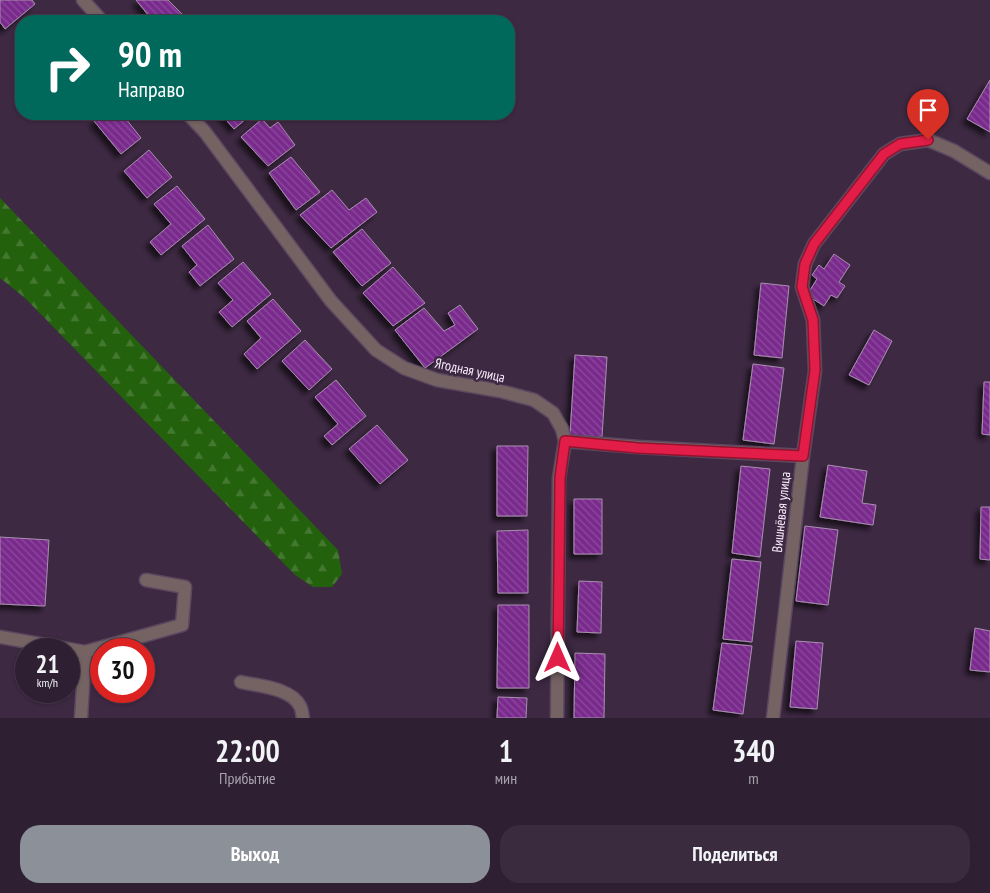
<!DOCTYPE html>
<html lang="ru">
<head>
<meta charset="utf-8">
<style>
  :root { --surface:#2e1f32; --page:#3a2c3e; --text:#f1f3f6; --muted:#a7a2ac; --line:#493d4d; --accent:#8c9099 }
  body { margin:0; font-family:"PT Sans Narrow",sans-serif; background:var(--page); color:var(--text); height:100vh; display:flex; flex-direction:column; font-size:19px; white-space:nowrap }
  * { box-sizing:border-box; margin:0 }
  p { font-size:16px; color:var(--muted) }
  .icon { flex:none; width:28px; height:28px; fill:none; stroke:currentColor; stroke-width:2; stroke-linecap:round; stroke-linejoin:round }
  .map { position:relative; height:718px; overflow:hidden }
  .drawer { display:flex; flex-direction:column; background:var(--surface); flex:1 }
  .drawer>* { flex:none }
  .top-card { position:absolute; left:15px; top:15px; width:500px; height:105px; border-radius:20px; box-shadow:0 1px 4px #0004,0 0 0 1px var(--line); background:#00695c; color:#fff; overflow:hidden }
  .speed { position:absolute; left:15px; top:638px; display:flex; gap:10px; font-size:25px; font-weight:700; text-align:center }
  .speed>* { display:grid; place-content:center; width:65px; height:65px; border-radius:50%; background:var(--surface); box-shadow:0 1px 4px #0004,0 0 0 1px var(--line); line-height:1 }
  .speed small { font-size:12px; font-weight:400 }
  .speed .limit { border:8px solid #d22; background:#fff; color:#111 }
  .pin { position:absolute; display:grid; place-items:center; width:42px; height:42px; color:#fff; margin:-51px -21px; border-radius:50% 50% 50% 0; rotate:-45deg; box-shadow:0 0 5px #0007 }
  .pin .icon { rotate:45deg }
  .me { position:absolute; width:55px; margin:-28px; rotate:0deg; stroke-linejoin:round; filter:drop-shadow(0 0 4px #0008) }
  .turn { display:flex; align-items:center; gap:18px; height:105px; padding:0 20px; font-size:22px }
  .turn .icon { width:65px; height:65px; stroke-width:2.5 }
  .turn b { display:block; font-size:35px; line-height:42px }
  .eta { display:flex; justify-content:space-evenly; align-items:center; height:85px; text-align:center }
  .eta b { font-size:30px; font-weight:700; line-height:35px }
  .action { display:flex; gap:10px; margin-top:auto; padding:10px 20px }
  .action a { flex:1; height:58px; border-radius:20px; background:var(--accent); color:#fff; font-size:20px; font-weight:700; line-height:58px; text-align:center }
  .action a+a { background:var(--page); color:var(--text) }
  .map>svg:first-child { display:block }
  .forest { fill:url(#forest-firs) }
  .building { fill:url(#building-back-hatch); stroke:#a890ae; filter:url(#shadow) }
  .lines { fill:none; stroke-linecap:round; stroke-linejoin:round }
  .minor-casing { stroke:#5b4860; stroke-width:15 }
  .minor { stroke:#756363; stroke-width:12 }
  .route-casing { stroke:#92132f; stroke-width:12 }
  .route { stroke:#e11d48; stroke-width:9 }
  .labels { text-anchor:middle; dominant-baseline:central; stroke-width:5; stroke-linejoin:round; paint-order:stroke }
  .street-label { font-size:14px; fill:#fbedfe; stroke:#3d2942 }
</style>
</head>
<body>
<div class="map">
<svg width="990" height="718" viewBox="0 0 990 718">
  <defs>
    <pattern id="forest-firs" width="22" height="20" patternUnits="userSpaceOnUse" patternTransform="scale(1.25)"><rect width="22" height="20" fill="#23610d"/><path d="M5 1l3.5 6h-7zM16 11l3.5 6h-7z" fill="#447831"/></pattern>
    <pattern id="building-back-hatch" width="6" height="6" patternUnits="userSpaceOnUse" patternTransform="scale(1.25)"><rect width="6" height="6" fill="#792b8c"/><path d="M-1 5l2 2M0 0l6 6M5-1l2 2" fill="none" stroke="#8d4a9d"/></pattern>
    <filter id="shadow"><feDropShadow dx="-4.5" dy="4.5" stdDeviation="2.5" flood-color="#0009"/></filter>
  </defs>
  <rect width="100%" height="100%" fill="#3d2942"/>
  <path class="forest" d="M0 198 338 550 342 574 332 587H313L295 575 25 298 0 278Z"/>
  <path class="building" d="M0 0H32L35 4 5 29 0 22Z
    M136 0H168L183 15 176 21H153Z
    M990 80V132L967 119Z
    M104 114H122L141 138 121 154 94 121Z
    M221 114H252L234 129Z
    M262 119 270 128 278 122 295 145 268 166 241 137Z
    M149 150 172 177 147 198 124 171Z
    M291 157 320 192 296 210 269 173Z
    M177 186 205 219 161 255 150 242 171 224 154 204Z
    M332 190 349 210 366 198 377 212 331 248 300 215Z
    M208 225 234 259 200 286 189 272 197 265 182 246Z
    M362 229 391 263 362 286 333 252Z
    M834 254 850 265 839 282 845 286 837 298 831 295 824 306 807 295 817 279 812 275 819 265 824 269Z
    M243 262 271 294 232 327 219 312 233 300 218 283Z
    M393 267 425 303 393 326 363 293Z
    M761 283 789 286 782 358 754 355Z
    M273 299 301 331 257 369 244 354 261 338 247 321Z
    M460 305 478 329 425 368 395 330 424 308 444 331 455 325 448 313Z
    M874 330 892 341 869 385 849 375Z
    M305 340 332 369 309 390 282 361Z
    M575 355 607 357 602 437 570 435Z
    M753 364 784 368 774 444 743 440Z
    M336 380 366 416 332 445 324 436 338 424 315 397Z
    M984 382H990V435L982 434Z
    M377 425 408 460 380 484 349 449Z
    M497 446H528L527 516H497Z
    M828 465 867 471 862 503 876 505 873 525 820 517Z
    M741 466 770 469 760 557 732 553Z
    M574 499H602V554H574Z
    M981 507H990V560L980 559Z
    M805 526 838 530 828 605 796 601Z
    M528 530V593H498L497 531Z
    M0 537 49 540 45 606 0 604Z
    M732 559 761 562 752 642 723 639Z
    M579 581 602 582 601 633 577 632Z
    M498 605H529V688H497Z
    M975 628 990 631V672L970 670Z
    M796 641 823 643 817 709 790 707Z
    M722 643 752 646 743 714 713 710Z
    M575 653 605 654 604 718H574Z
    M498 697 527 698 526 718H497Z"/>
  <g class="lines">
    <defs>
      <path id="minor" d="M83 0 102 21
        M188 114 205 132 331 301 376 350 404 368 437 380 500 391 534 400 553 413 562 429 565 441 559 478 557 718
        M565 441 638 447 803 456
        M0 637 68 649
        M69 649 85 652 182 625 185 587 146 580
        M241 682C259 686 291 688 300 706 302 709 302 714 303 718
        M81 718 85 652
        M773 718 803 456 815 371 813 320 802 287 805 264 814 244 884 154 900 144 928 140 954 151 990 173"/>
    </defs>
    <use href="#minor" class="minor-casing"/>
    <use href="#minor" class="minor"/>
  </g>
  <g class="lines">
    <defs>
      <path id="route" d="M558 658 560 478 565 441 638 448 803 456 815 370 813 320 802 287 805 264 814 244 884 154 900 144 928 140"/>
    </defs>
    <use href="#route" class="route-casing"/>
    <use href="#route" class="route"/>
  </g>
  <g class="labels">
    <g class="street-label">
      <text transform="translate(470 370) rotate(12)">Ягодная улица</text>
      <text transform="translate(781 512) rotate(-84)">Вишнёвая улица</text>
    </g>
  </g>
</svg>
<div class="speed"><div>21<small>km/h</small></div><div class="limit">30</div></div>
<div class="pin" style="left:928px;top:140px;background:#d93025"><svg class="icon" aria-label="arrive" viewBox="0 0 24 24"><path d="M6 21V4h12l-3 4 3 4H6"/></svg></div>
<svg class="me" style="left:558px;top:658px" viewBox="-20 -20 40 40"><path d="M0-17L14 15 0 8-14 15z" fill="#e11d48" stroke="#fff" stroke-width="4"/></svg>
<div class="top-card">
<div class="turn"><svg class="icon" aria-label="right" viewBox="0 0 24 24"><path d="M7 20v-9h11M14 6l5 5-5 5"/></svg><div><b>90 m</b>Направо</div></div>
</div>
</div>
<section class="drawer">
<div class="eta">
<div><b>22:00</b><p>Прибытие</p></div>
<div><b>1</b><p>мин</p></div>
<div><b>340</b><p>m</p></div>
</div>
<div class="action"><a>Выход</a><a>Поделиться</a></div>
</section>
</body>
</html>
